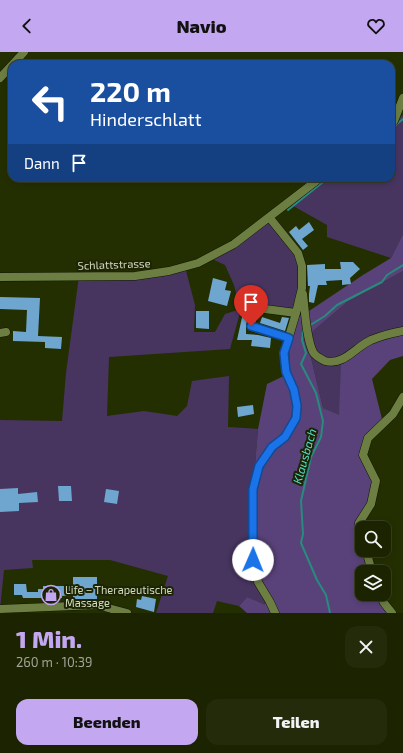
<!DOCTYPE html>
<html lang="de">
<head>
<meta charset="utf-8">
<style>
  :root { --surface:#1b2301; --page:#242b0b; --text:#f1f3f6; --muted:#a0a499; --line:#394023; --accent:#c4a7f1 }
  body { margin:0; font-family:"Exo 2",sans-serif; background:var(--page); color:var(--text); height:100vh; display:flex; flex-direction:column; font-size:15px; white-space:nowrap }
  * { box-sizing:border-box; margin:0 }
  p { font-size:13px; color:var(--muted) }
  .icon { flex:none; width:22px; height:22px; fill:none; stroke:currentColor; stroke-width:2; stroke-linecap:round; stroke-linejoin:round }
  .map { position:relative; height:561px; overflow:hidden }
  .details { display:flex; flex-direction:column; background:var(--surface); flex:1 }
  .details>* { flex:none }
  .banner { position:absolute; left:8px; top:8px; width:387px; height:122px; border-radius:12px; box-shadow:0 2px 6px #0003,0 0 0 1px var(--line); background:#1a4fa0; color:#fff; overflow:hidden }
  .tools { position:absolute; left:355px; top:469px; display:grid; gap:8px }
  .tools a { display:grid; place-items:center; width:36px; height:36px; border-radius:8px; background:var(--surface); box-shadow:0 2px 6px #0003,0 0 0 1px var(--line); font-size:20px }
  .pin { position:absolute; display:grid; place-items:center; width:34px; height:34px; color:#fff; margin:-41px -17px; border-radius:50% 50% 50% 0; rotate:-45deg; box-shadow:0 0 4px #0007 }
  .pin .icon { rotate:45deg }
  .me { position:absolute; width:44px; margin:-22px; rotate:1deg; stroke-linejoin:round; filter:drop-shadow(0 0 3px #0008) }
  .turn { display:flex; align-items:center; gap:14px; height:84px; padding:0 16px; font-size:18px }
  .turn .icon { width:52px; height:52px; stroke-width:2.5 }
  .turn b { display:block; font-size:28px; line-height:34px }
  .then { display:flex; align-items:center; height:38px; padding:0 16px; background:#0003; gap:8px; font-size:15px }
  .round { display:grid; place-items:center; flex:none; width:42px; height:42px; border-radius:12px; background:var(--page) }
  .head { display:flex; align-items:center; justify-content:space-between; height:68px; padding:0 16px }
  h1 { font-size:24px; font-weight:800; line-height:30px; color:var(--accent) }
  .cta { display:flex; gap:8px; margin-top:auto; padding:8px 16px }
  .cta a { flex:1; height:46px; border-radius:12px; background:var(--accent); color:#111; font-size:16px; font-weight:800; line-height:46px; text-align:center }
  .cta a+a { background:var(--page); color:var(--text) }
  header { display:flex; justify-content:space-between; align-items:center; height:52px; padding:0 16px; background:var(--accent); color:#111; font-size:18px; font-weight:800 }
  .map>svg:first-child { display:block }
  .green { fill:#473560 }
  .forest { fill:#594279 }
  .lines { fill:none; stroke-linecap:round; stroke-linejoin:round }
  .stream { stroke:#278b7e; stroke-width:2 }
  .building { fill:#6fa6d0 }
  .minor-casing { stroke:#0f1600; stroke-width:9 }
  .minor { stroke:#6d7e43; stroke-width:8 }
  .route-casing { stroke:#114b97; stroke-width:10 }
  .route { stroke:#1a73e8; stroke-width:7 }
  .labels { text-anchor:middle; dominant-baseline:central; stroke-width:4; stroke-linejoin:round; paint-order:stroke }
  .street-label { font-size:11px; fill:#d2dcbd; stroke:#1c2405 }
  .poi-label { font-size:11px; fill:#d2dcbd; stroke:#1c2405; text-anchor:start }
  .water-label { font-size:12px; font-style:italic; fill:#55dfcb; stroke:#1c2405 }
</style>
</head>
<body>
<header><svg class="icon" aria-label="back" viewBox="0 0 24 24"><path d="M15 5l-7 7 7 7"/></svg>Navio<svg class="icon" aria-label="heart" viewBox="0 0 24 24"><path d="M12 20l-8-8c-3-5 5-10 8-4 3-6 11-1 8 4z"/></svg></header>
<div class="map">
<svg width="403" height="561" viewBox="0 0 403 561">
  <rect width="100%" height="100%" fill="#242f01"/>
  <path class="green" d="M403 63V182L391 206 327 185V173L288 151 320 126H391V71Z
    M269 165 298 201 302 214 296 261 243 253 238 249 234 233 225 213 210 206Z
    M185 215 195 253 194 280H215L225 262 241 257 230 297 109 305 107 364 144 359 177 364 187 354 192 329 229 324 228 375 258 377 255 413 265 554 247 545 239 554 217 549 213 561H156L168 524 110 508H32L33 516 4 518 0 557V368L62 369 66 321 79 224H135Z
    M403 219V282L339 364 323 356 306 285 347 250Z"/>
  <path class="forest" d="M403 182V219L347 250 306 285 323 356 339 363 341 313C361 298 377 283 403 282V304L390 308 372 327 382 367 366 383 361 403 373 430 369 451 355 469 369 520H362V542H377L388 561H247L239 554 247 545 265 553 263 531 256 497 255 413 258 377 267 332 290 321 289 294 300 263 309 259 363 223 391 206Z"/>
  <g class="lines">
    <path class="stream" d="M391 77 403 67
      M288 158 328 126
      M312 272 325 264 337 253 382 230 387 223 403 213
      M303 279 302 288 306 301 301 312 316 341 323 369 321 385 311 405 301 449 303 482 301 491 317 528 326 543 330 561"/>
  </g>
  <path class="building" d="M309 170 314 178 302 187 308 194 303 198 289 180 296 174 299 178Z
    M340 210H353L360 217 350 226 351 232 342 233V228L326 229 327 233H318L314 251 309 250V242L310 234H308L307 213 325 212V217H341Z
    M213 226 227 230 225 238 231 239 227 254 208 249Z
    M0 245 40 246 38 284 62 285 61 297 45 296V290L13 289V279L26 280 27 258 0 257Z
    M196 259H209V277L196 276Z
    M243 261H248L246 274V282L258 283 271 286 270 296 251 294 252 288H237Z
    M262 265 280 271 282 265 289 266 285 279 260 271Z
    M253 353 254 362 238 365 237 355Z
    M58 434H71L72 449H59Z
    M18 436V442L37 440 38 450 19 451V459L0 460V437Z
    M106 437 119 439 117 452 104 450Z
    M73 525H97V547H73V543L62 544V546H23L22 543H14V532H26L27 540H38V537H43V534H73Z
    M142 544 156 547 154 560 136 555 137 547 141 548Z"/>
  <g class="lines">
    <defs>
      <path id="minor" d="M13 12 24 0
        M0 26 12 13
        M394 69 403 46
        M269 165 298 201 302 214V236L296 261 284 301 286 320 294 338 297 354 296 366 285 385 272 395 259 414 253 437V508L258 530 270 550 275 561
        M0 225 135 224 169 219 198 211 234 192 320 126
        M303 242C305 258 306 286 313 300 315 304 321 307 325 309 344 314 355 295 371 288 381 284 392 281 403 279
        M0 281 6 280
        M289 286 251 275 253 263 258 257H265L296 261
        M362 482 359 471 371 452 376 429 363 403 368 386 393 362 403 345
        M366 498 372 520
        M380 542 384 551 392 561
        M0 557 97 553 127 561"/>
    </defs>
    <use href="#minor" class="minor-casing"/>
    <use href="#minor" class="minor"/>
  </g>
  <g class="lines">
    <defs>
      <path id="route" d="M251 274 289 286 284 301 286 320 294 338 297 354 296 366 285 385 272 395 259 414 253 437V508"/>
    </defs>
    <use href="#route" class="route-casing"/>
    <use href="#route" class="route"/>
  </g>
  <defs>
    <symbol id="shop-ring" viewBox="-11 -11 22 22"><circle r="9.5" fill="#1c2405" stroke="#c4a7f1" stroke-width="1.5"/><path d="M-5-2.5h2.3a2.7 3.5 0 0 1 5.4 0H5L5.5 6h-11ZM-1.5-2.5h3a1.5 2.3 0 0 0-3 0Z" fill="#c4a7f1"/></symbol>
  </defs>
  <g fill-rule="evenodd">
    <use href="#shop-ring" x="40" y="532" width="22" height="22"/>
  </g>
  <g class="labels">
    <g class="street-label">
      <text transform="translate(114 212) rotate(-2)">Schlattstrasse</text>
    </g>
    <g class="poi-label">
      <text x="65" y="537">Life – Therapeutische<tspan x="65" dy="13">Massage</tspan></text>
    </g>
    <g class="water-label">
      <text transform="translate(304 404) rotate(-74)">Klausbach</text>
    </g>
  </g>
</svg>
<div class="tools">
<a><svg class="icon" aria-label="search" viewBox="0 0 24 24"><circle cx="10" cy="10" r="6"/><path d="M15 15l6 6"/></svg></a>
<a><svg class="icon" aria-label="layers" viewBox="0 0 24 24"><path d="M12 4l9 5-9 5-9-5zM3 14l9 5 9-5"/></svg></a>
</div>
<div class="pin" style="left:251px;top:274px;background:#d93025"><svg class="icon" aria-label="arrive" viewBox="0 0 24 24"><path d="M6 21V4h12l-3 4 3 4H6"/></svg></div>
<svg class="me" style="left:253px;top:508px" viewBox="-20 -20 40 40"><circle r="19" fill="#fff"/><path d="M0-13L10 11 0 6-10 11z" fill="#1a73e8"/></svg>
<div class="banner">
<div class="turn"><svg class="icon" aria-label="left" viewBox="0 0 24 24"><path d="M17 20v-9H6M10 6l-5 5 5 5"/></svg><div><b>220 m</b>Hinderschlatt</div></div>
<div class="then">Dann<svg class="icon" aria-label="arrive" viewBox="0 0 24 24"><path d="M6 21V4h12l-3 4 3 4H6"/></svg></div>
</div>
</div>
<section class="details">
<div class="head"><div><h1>1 Min.</h1><p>260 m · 10:39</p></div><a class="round"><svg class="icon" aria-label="close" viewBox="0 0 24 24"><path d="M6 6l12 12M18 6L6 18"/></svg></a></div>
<div class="cta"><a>Beenden</a><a>Teilen</a></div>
</section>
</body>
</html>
